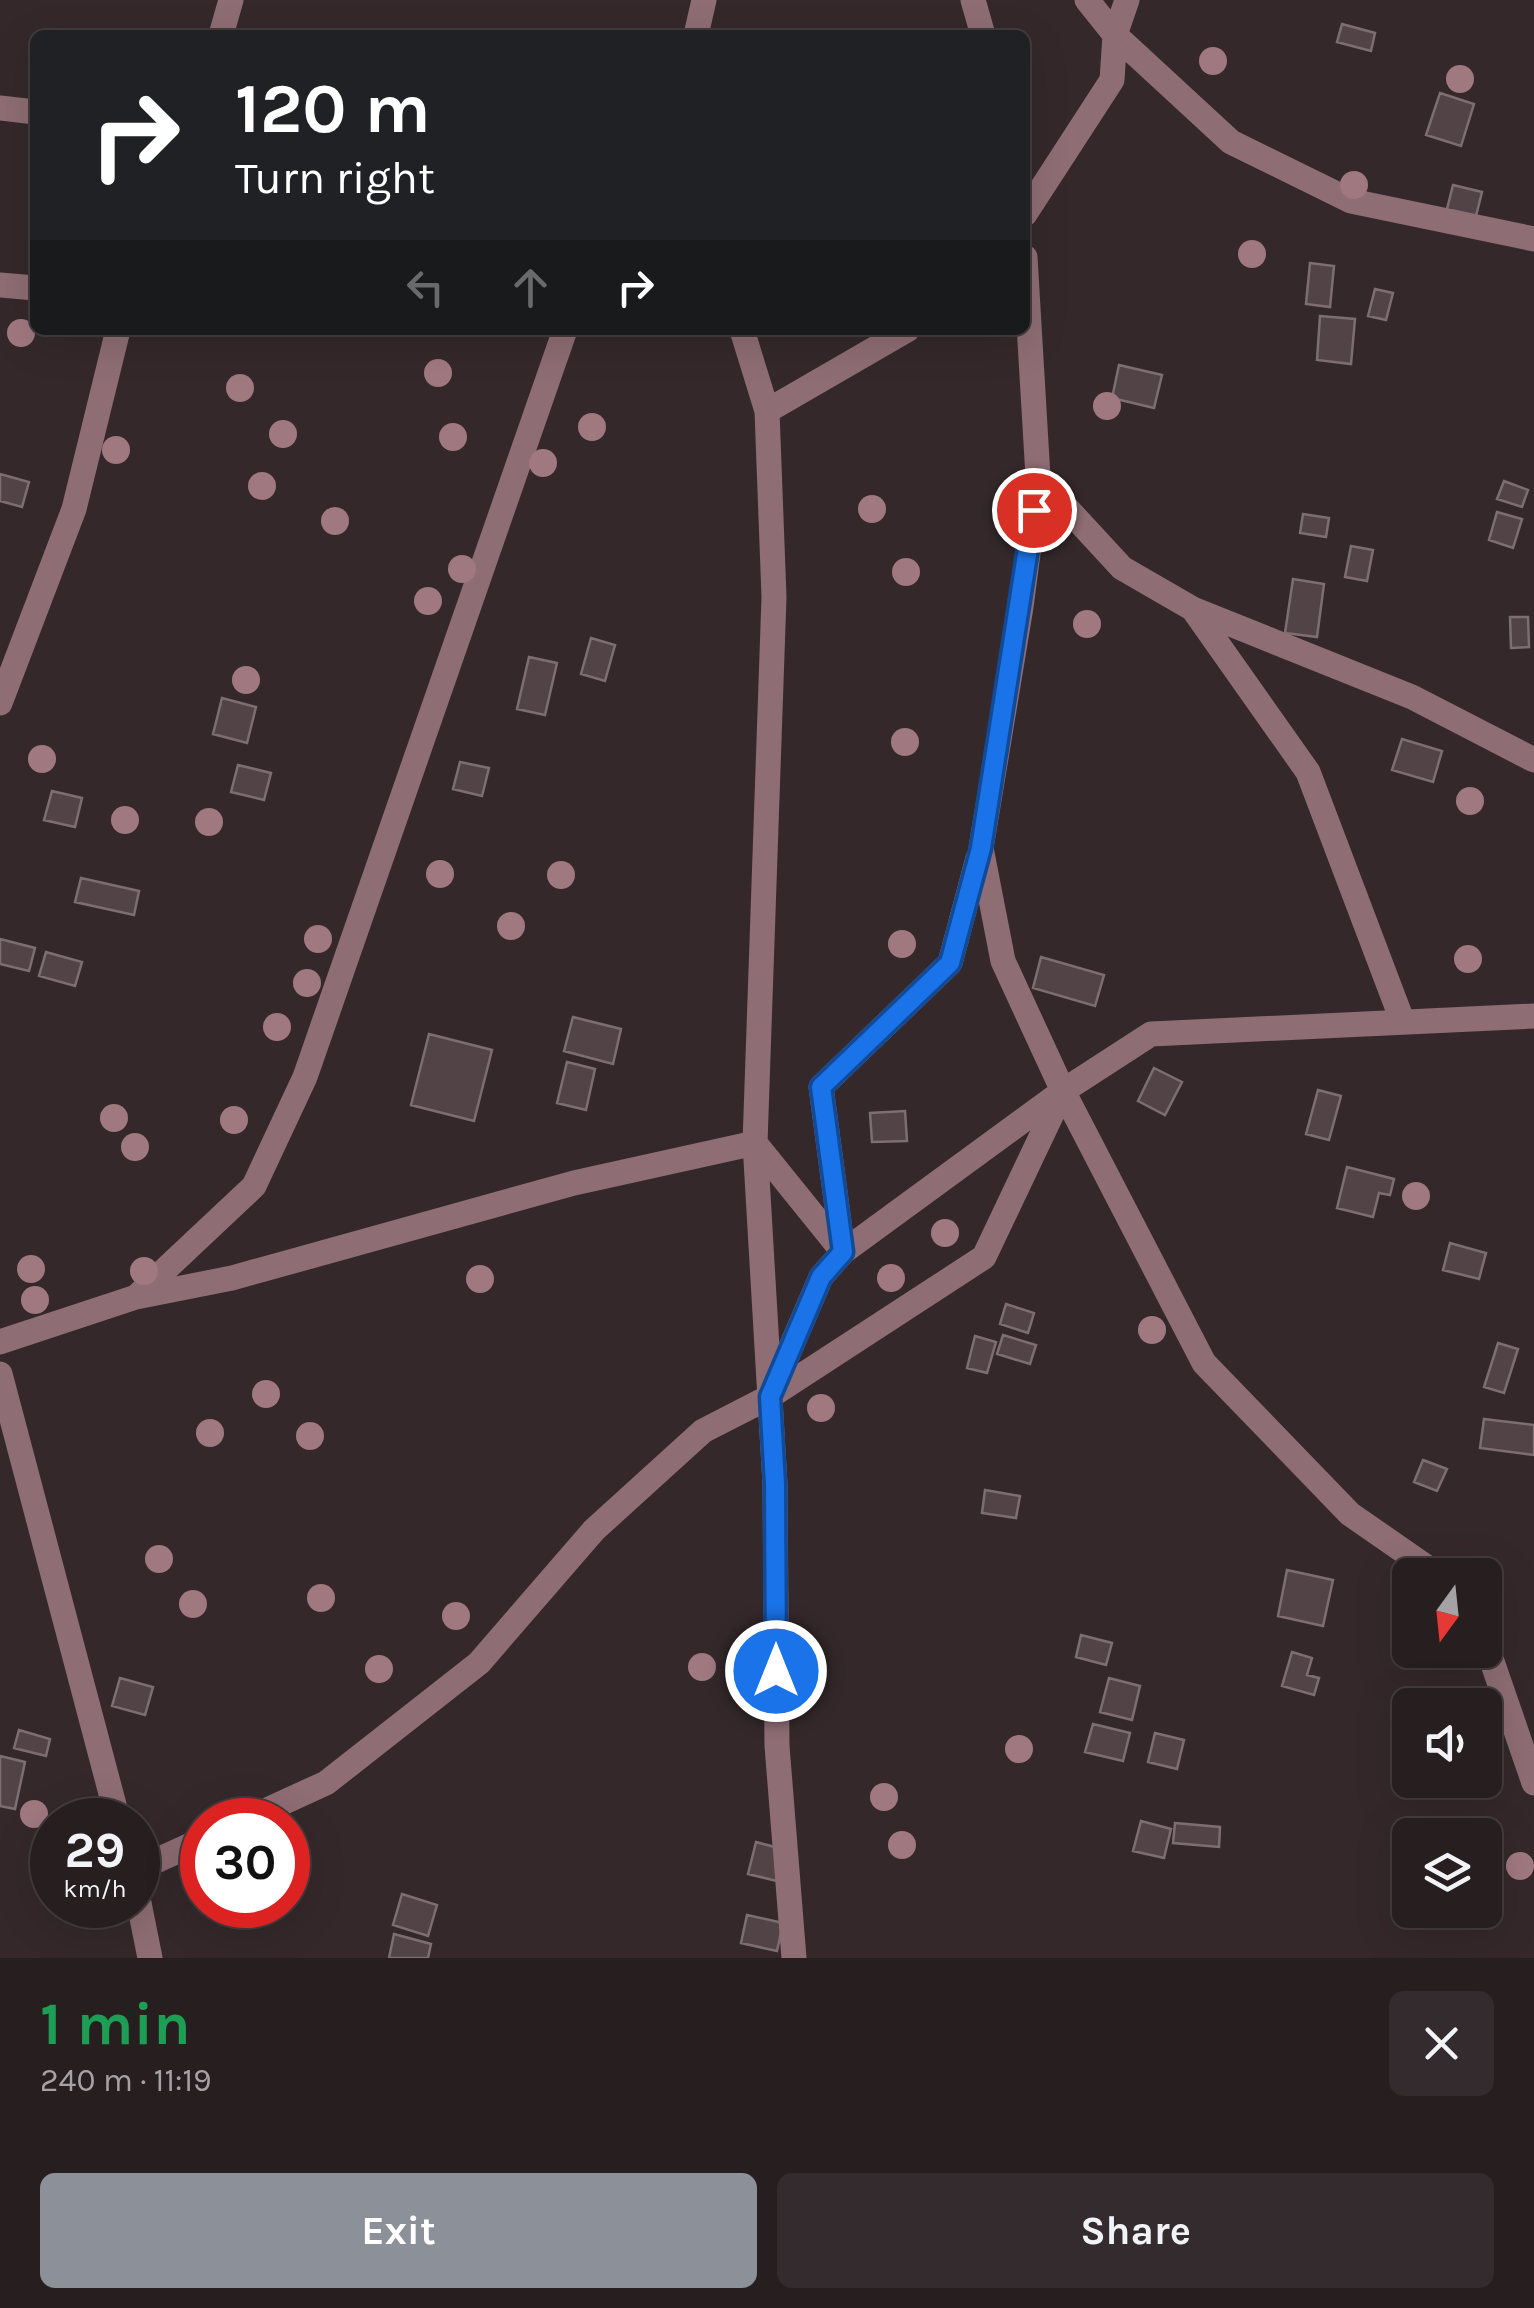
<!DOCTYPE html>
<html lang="en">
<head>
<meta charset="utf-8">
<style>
  :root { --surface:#271e20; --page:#332b2d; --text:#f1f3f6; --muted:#a4a2a5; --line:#433c3e; --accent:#8c9099 }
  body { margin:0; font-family:Karla,sans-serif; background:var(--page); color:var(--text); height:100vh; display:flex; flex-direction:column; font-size:38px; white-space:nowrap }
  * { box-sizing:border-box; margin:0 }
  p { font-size:32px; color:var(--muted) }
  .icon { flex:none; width:55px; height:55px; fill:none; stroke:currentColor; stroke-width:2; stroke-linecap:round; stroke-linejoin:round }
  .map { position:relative; height:1958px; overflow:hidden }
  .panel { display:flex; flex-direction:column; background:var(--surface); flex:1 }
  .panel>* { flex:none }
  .top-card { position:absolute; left:30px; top:30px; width:1000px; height:305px; border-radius:15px; box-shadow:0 10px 40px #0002,0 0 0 2px var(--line); background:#202124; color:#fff; overflow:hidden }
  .needle { width:65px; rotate:195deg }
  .fabs { position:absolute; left:1392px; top:1558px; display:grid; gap:20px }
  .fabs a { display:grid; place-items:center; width:110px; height:110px; border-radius:15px; background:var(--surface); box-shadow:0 10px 40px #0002,0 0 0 2px var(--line); font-size:50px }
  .speed { position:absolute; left:30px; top:1798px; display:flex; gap:20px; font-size:50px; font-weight:700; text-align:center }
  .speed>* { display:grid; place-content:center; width:130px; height:130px; border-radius:50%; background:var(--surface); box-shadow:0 10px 40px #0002,0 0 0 2px var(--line); line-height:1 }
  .speed small { font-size:25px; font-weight:400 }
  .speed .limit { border:15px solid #d22; background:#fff; color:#111 }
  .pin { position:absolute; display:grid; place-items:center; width:85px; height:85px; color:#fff; margin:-42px; border:5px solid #fff; border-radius:50%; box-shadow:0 2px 10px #0007 }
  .me { position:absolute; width:110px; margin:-55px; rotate:0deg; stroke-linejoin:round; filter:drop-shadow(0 0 8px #0008) }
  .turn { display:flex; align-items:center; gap:35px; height:210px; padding:0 40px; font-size:45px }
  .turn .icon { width:130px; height:130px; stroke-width:2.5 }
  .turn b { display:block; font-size:70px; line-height:85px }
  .lanes { display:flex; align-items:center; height:95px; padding:0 40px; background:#0003; justify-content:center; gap:50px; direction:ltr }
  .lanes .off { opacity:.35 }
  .round { display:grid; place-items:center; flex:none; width:105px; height:105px; border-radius:15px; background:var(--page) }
  .headline { display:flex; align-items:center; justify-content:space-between; height:170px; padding:0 40px }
  h1 { font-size:60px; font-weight:700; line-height:75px; color:#1e9e55 }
  .button { display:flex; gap:20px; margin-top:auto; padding:20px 40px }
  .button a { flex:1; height:115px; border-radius:15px; background:var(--accent); color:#fff; font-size:40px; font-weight:700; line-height:115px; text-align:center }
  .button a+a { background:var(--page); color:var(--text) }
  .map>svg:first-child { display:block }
  .building { fill:#514346; stroke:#7d6e71; stroke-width:2.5 }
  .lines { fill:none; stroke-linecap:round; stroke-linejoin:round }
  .minor { stroke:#8e6d74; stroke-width:25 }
  .tree { fill:#a07880 }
  .route-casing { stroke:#114b97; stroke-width:25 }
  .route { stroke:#1a73e8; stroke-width:18 }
</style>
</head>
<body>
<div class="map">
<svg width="1534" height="1958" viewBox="0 0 1534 1958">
  <rect width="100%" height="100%" fill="#34282a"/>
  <path class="building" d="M1342 24 1375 33 1371 51 1337 42Z
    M1440 93 1474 104 1461 146 1426 135Z
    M1453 185 1482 192 1476 216 1447 209Z
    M1310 263 1334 266 1330 307 1306 304Z
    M1375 289 1393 293 1386 320 1368 316Z
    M1320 316 1355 319 1351 364 1317 360Z
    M1119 365 1162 375 1154 408 1112 398Z
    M0 474 29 482 22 507 0 501Z
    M1504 481 1528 490 1522 507 1497 499Z
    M1497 512 1522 519 1513 548 1489 540Z
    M1303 514 1329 518 1326 537 1300 533Z
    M1351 546 1373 550 1367 581 1345 577Z
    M1293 579 1324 584 1317 637 1285 633Z
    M1510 617H1528L1529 647 1511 648Z
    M591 638 615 645 605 681 581 674Z
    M529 657 557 663 545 715 517 709Z
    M222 698 256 707 247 743 213 734Z
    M1402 739 1442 751 1433 782 1392 770Z
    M460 762 489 768 482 796 453 789Z
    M238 765 271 773 264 800 231 792Z
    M52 791 82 798 75 827 44 820Z
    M81 878 139 891 134 915 75 902Z
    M0 939 35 948 29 971 0 964Z
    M46 952 82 962 75 986 39 976Z
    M1041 957 1104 975 1095 1006 1033 988Z
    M573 1017 621 1029 613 1064 564 1051Z
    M429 1034 492 1050 474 1121 411 1105Z
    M567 1062 595 1069 586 1110 557 1103Z
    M1154 1068 1182 1082 1165 1115 1138 1101Z
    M1318 1090 1341 1096 1329 1140 1306 1134Z
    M905 1111 907 1141 872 1142 870 1113Z
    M1347 1167 1394 1179 1390 1195 1379 1193 1373 1217 1337 1208Z
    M1450 1243 1486 1253 1479 1279 1443 1270Z
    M1006 1304 1034 1313 1028 1333 1000 1324Z
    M1003 1335 1036 1345 1030 1364 997 1354Z
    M975 1336 996 1342 987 1373 967 1368Z
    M1498 1343 1518 1349 1504 1393 1484 1387Z
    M1484 1419 1534 1425V1455L1480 1448Z
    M1423 1460 1447 1469 1437 1491 1414 1482Z
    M985 1490 1020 1496 1016 1518 982 1513Z
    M1287 1570 1333 1580 1323 1626 1278 1616Z
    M1081 1635 1112 1643 1106 1665 1076 1657Z
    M1292 1652 1312 1658 1307 1675 1319 1678 1314 1695 1282 1686Z
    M120 1678 153 1687 145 1715 112 1706Z
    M1109 1678 1140 1686 1132 1720 1100 1712Z
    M1093 1724 1130 1733 1123 1761 1085 1752Z
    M19 1730 50 1739 46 1756 14 1748Z
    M1155 1733 1184 1740 1177 1769 1148 1762Z
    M0 1756 25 1762 15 1809 0 1806Z
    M1141 1821 1171 1829 1164 1858 1133 1851Z
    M1175 1823 1220 1827 1219 1847 1173 1843Z
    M756 1842 786 1850 777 1881 748 1874Z
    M402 1894 437 1905 428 1936 393 1925Z
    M747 1915 783 1923 777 1951 741 1943Z
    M394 1934 431 1944 428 1958H389Z"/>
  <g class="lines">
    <path class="minor" d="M973 0 983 35
      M1087 0 1115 35 1231 142 1351 201 1534 239
      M221 35 231 0
      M696 35 704 0
      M0 108 35 112
      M1025 214 1112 80 1115 35 1127 0
      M1025 257 1038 477 1021 607 981 848 1003 961 1063 1091 1204 1363 1350 1514 1438 1575
      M0 285 35 288
      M742 330 767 411 774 597 755 1143 775 1484 777 1746 794 1958
      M767 411 907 330
      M1038 477 1122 568 1193 609 1412 697 1534 760
      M1193 609 1308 772 1402 1020
      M0 703 74 509 118 330
      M136 1297 232 1278 574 1183 755 1143 843 1252 1063 1091 1151 1034 1534 1016
      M0 1342 136 1297 254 1186 305 1077 565 330
      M0 1374 118 1820
      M773 1389 821 1277 843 1252 821 1087 950 963 978 858
      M1485 1641 1534 1783
      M245 1820 326 1783 479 1663 594 1530 703 1431 769 1397 984 1257 1060 1097
      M138 1869 202 1840
      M138 1898 150 1958"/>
  </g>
  <g class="tree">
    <circle cx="1213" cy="61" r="14"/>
    <circle cx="1460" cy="79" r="14"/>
    <circle cx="1354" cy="185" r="14"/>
    <circle cx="1252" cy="254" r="14"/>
    <circle cx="21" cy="333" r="14"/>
    <circle cx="438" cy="373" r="14"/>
    <circle cx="240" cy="388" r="14"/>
    <circle cx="1107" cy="406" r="14"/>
    <circle cx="592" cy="427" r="14"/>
    <circle cx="283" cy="434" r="14"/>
    <circle cx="453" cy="437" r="14"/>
    <circle cx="116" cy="450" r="14"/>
    <circle cx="543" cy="463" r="14"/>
    <circle cx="262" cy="486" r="14"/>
    <circle cx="872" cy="509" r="14"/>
    <circle cx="335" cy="521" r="14"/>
    <circle cx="462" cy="569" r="14"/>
    <circle cx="906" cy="572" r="14"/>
    <circle cx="428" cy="601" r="14"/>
    <circle cx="1087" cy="624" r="14"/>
    <circle cx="246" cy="680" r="14"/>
    <circle cx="905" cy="742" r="14"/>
    <circle cx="42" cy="759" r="14"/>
    <circle cx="1470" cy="801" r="14"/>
    <circle cx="125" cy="820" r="14"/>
    <circle cx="209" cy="822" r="14"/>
    <circle cx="440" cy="874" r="14"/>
    <circle cx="561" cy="875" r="14"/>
    <circle cx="511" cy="926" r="14"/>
    <circle cx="318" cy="939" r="14"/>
    <circle cx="902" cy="944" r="14"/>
    <circle cx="1468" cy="959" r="14"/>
    <circle cx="307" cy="983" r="14"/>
    <circle cx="277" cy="1027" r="14"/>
    <circle cx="114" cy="1118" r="14"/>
    <circle cx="234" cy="1120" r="14"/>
    <circle cx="135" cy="1147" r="14"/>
    <circle cx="1416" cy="1196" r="14"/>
    <circle cx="945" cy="1233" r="14"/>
    <circle cx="31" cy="1269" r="14"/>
    <circle cx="144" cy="1271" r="14"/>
    <circle cx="891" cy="1278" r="14"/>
    <circle cx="480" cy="1279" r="14"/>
    <circle cx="35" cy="1300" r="14"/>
    <circle cx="1152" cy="1330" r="14"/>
    <circle cx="266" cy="1394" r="14"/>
    <circle cx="821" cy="1408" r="14"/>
    <circle cx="210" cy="1433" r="14"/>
    <circle cx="310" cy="1436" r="14"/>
    <circle cx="159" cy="1559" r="14"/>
    <circle cx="321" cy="1598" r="14"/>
    <circle cx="193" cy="1604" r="14"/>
    <circle cx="456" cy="1616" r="14"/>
    <circle cx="702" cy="1667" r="14"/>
    <circle cx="379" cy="1669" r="14"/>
    <circle cx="1019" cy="1749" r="14"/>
    <circle cx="884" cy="1797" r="14"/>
    <circle cx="34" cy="1814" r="14"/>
    <circle cx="902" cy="1845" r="14"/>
    <circle cx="1520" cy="1866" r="14"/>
  </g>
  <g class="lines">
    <defs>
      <path id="route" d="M776 1671 775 1484 770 1397 821 1277 843 1252 821 1087 950 963 981 848 1034 510"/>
    </defs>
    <use href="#route" class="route-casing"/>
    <use href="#route" class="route"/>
  </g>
</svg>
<div class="fabs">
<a><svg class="needle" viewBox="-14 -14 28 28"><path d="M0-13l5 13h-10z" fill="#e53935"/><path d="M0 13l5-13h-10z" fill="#a4a2a5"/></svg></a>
<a><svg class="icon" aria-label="sound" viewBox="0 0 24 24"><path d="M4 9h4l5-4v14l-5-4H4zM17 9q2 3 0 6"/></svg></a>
<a><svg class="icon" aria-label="layers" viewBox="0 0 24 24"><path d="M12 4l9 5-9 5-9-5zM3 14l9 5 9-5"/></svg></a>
</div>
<div class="speed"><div>29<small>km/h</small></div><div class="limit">30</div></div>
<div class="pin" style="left:1034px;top:510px;background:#d93025"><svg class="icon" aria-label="arrive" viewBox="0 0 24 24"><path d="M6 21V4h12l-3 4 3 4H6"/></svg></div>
<svg class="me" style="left:776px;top:1671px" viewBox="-20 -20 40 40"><circle r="17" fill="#1a73e8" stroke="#fff" stroke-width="3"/><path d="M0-11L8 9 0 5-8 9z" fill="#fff"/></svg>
<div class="top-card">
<div class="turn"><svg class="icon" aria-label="right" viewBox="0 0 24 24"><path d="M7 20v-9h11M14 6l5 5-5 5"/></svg><div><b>120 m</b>Turn right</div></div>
<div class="lanes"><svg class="icon off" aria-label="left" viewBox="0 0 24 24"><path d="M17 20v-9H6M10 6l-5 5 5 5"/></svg><svg class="icon off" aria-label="ahead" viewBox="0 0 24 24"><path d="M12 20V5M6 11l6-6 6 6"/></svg><svg class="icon" aria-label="right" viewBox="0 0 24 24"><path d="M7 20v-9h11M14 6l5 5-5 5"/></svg></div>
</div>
</div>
<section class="panel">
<div class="headline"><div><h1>1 min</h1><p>240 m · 11:19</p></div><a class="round"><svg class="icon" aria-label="close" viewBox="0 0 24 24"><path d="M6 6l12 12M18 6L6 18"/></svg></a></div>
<div class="button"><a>Exit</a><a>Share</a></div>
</section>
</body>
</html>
